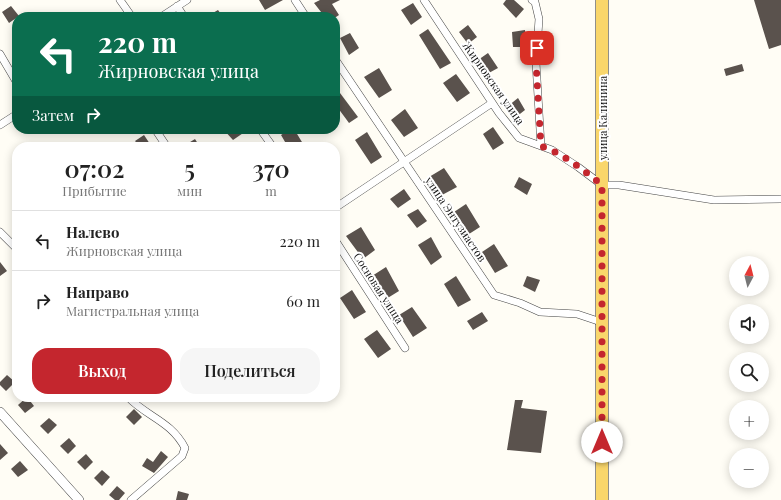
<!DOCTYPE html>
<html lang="ru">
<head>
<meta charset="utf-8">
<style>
  :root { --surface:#fff; --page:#f6f6f6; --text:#222; --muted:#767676; --line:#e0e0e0; --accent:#c4262e }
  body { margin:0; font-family:"Playfair Display",serif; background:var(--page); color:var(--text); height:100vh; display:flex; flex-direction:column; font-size:15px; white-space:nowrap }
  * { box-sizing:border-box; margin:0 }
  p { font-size:13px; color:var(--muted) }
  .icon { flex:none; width:22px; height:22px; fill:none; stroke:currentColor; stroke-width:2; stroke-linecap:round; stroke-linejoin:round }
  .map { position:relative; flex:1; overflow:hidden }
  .drawer { position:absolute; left:12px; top:142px; width:328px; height:260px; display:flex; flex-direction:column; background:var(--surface); border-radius:16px; box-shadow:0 2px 10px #0003 }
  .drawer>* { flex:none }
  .guide { position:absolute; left:12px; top:12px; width:328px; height:122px; border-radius:16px; box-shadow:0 2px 10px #0003; background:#0b6e4f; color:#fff; overflow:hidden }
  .needle { width:26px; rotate:7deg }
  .fabs { position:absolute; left:729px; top:256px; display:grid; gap:8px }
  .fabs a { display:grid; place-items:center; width:40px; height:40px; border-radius:50%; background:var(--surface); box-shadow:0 2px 10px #0003; font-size:20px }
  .pin { position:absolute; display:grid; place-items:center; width:34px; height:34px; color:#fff; margin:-17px; border-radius:8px; box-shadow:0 2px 6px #0006 }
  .me { position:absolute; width:44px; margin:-22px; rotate:0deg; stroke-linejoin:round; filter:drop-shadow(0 0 3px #0008) }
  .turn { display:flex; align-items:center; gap:14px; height:84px; padding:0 20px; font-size:18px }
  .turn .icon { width:52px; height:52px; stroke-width:2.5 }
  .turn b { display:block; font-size:28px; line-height:34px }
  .then { display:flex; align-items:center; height:38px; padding:0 20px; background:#0003; gap:8px; font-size:15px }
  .eta { display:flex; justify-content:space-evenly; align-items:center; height:68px; text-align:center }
  .eta b { font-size:24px; font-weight:600; line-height:28px }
  .action { display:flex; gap:8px; margin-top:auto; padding:8px 20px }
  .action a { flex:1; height:46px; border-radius:16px; background:var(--accent); color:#fff; font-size:16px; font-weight:600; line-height:46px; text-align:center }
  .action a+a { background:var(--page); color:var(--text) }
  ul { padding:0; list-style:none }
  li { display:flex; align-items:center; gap:12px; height:60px; padding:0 20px; border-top:1px solid var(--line) }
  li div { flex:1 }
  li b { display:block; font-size:15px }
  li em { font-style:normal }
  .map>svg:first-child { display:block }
  .building { fill:#5a524d }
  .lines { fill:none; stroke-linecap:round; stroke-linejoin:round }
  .minor-casing { stroke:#444; stroke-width:8 }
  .tertiary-casing { stroke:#444; stroke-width:10 }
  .primary-casing { stroke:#222; stroke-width:13 }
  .minor { stroke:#fff; stroke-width:7 }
  .tertiary { stroke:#fff; stroke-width:9 }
  .primary { stroke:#f9d66b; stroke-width:12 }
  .route { stroke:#c4262e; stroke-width:7; stroke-dasharray:0 12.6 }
  .labels { text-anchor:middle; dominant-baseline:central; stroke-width:4; stroke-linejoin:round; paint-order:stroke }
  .street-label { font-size:11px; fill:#111; stroke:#fff }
</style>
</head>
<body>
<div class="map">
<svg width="781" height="500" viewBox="0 0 781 500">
  <rect width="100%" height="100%" fill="#fffdf5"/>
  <path class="building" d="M259 0H283L265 10Z
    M320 0H340L332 4 339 15 336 17H325L314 3Z
    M506 0H514L524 9 516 18 503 4Z
    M754 0H781V45L769 49Z
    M413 3 422 17 411 25 401 10Z
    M11 6 19 16 9 23 2 12Z
    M218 10 223 17H206Z
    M468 25 477 37 468 44 459 32Z
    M428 29 451 63 440 69 419 35Z
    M525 30 526 47H513L512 32Z
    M350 33 359 48 349 55 340 38Z
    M488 53 498 68 487 74 478 60Z
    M742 64 744 71 726 76 724 69Z
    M379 68 392 90 379 98 364 77Z
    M456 74 470 93 457 102 443 83Z
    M340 93 358 117 349 123 335 104V97Z
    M518 98 525 110 516 117 508 106Z
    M405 109 418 128 404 137 391 120Z
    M493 127 504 143 493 150 483 134Z
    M223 129H249L233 140Z
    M290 129H294L305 147H288L281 135Z
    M367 132 382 157 371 164 355 140Z
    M144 135 152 147H140L135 141Z
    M195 139 200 147H182Z
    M444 168 457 187 442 195 429 177Z
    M519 177 532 184 527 195 514 187Z
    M404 189 411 199 398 208 390 199Z
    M466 204 480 227 469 234 454 212Z
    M418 209 427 221 417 228 407 215Z
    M361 227 375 250 363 259 346 236Z
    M431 237 442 257 431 265 418 245Z
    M494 244 508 266 495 273 482 252Z
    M0 262 7 271 0 276Z
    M386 267 399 291 386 299 372 276Z
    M456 276 471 300 458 307 444 284Z
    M527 276 540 280 535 292 523 286Z
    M352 290 366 312 354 319 340 298Z
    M412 307 427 328 413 337 399 315Z
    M482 312 488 321 473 330 467 321Z
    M377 330 391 349 378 358 364 339Z
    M7 375 15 382 6 391 0 385V382Z
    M27 397 34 406 25 413 18 405Z
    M515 400H523L521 408 547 411 541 453 507 450Z
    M134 409 142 417 134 425 126 417Z
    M49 418 57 425 48 434 40 426Z
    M69 438 76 446 68 454 60 446Z
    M0 444 8 453 0 460Z
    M161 451 168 457 154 473 142 466 147 458 153 462Z
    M86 454 93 462 85 470 77 462Z
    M20 461 28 470 18 477 11 469Z
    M102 470 110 477 102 486 94 478Z
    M117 486 125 493 119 500H115L109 495Z
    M178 491 189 494 187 500H176Z"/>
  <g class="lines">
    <defs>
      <path id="minor" d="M120 0 132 17
        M295 0 306 17
        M424 0 499 113 519 138 552 150 578 167 602 185H619L714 200 781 199
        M532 0 535 2 539 19 536 63 541 146
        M177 6 184 17
        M161 17 187 0
        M0 54 17 83
        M335 59 494 295 520 303 540 312 577 314 598 321 602 326
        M0 125 17 114
        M155 129 167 147
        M260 129 273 147
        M335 208 492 103
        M0 232 17 249
        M335 240 405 348
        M128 397C147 417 171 421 185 448L182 456 131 500"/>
      <path id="tertiary" d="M0 412 79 500"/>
      <path id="primary" d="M602 0V500"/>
    </defs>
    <use href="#minor" class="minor-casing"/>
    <use href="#tertiary" class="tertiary-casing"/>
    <use href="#primary" class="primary-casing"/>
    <use href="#minor" class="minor"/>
    <use href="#tertiary" class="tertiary"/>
    <use href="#primary" class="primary"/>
  </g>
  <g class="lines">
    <path class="route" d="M537 48 536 63 541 146C564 154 583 170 602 185V442"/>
  </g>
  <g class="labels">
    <g class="street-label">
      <text transform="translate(494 83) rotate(55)">Жирновская улица</text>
      <text transform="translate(602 118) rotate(-90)">улица Калинина</text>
      <text transform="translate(456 219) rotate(56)">улица Энтузиастов</text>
      <text transform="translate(379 288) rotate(57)">Сосновая улица</text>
    </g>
  </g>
</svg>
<div class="fabs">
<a><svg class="needle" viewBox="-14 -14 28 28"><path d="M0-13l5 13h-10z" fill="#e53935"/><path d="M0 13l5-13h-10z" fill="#767676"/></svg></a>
<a><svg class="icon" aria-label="sound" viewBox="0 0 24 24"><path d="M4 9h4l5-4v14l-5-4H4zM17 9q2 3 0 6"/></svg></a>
<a><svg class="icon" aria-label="search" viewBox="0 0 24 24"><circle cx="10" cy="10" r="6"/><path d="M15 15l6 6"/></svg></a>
<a>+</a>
<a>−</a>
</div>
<div class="pin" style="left:537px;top:48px;background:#d93025"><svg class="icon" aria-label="arrive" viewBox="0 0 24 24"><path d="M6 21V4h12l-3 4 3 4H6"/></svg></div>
<svg class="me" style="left:602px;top:442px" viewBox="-20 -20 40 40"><circle r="19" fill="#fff"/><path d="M0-13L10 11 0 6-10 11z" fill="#c4262e"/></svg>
<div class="guide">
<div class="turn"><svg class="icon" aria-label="left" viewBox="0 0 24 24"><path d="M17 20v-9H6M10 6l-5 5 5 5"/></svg><div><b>220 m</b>Жирновская улица</div></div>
<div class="then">Затем<svg class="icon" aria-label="right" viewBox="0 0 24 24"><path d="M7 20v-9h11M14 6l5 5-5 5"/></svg></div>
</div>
<section class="drawer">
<div class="eta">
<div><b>07:02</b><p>Прибытие</p></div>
<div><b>5</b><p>мин</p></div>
<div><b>370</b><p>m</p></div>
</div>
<ul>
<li><svg class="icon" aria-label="left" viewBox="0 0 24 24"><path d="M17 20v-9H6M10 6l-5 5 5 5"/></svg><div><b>Налево</b><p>Жирновская улица</p></div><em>220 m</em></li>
<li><svg class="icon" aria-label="right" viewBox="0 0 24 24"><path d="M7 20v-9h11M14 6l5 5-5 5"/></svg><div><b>Направо</b><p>Магистральная улица</p></div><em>60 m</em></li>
</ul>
<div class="action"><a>Выход</a><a>Поделиться</a></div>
</section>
</div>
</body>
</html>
